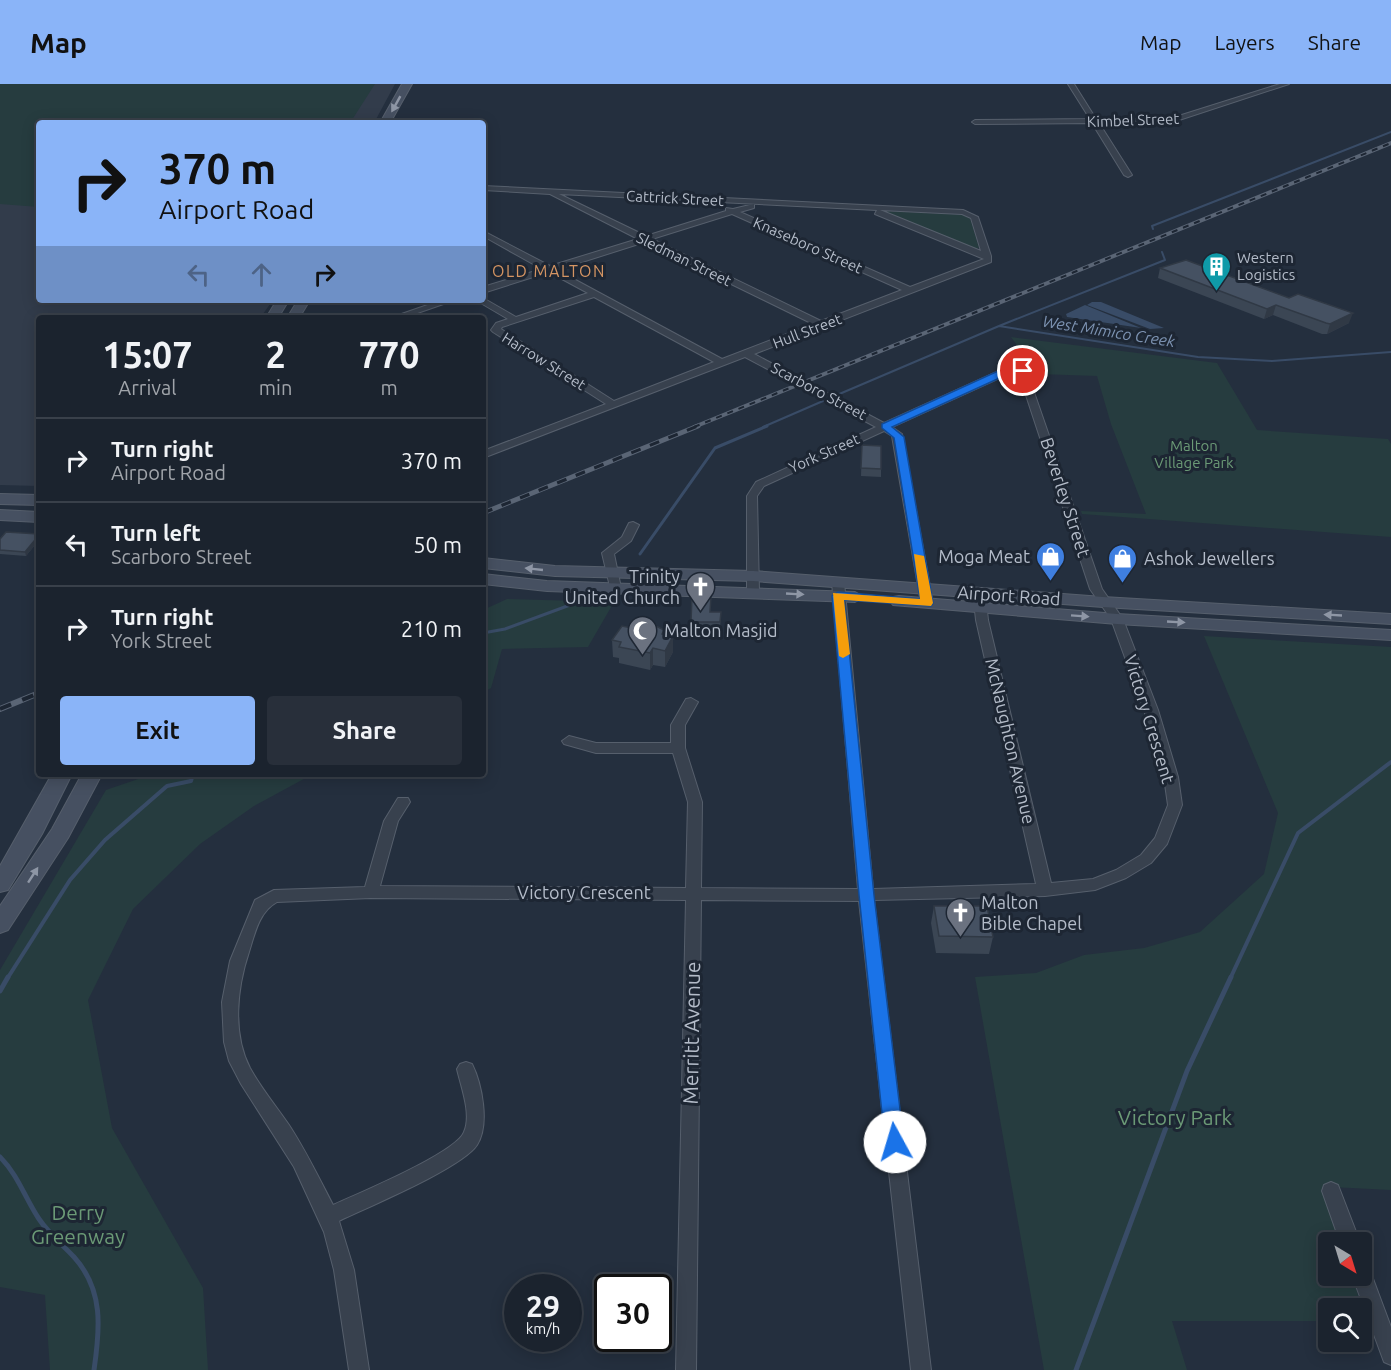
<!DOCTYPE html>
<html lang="en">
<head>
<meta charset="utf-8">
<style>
  :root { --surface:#1b232e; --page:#282f3a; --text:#f1f3f6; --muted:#a0a4aa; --line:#39404a; --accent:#8ab4f8 }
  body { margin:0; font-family:Ubuntu,sans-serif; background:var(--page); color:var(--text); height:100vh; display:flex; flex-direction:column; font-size:22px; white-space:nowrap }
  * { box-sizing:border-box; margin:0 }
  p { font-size:20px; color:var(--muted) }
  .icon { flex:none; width:33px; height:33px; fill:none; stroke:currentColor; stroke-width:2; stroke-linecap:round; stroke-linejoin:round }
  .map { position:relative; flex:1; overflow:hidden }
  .drawer { position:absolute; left:36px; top:231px; width:450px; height:462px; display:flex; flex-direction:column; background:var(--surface); border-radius:6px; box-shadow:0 3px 15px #0003,0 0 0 2px var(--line) }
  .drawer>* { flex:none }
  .banner { position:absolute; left:36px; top:36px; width:450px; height:183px; border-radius:6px; box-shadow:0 3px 15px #0003,0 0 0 2px var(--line); background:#8ab4f8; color:#111; overflow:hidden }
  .needle { width:39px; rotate:142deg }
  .fabs { position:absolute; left:1318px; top:1148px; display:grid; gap:12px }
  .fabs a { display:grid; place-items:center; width:54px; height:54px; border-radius:6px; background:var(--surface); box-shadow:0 3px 15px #0003,0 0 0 2px var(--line); font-size:30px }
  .speed { position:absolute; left:504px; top:1190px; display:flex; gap:12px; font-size:30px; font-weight:700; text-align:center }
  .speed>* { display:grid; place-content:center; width:78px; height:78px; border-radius:50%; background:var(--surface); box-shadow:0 3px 15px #0003,0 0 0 2px var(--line); line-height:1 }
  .speed small { font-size:15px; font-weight:400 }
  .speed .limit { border:3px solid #111; border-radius:9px; background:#fff; color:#111 }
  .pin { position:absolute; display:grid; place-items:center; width:51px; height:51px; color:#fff; margin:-26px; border:3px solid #fff; border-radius:50%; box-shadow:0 2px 6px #0007 }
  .me { position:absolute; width:66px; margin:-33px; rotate:354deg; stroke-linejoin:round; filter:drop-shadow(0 0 4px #0008) }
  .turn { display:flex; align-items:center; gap:21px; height:126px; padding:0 24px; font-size:27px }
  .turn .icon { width:78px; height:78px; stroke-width:2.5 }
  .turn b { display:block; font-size:42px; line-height:51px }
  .lanes { display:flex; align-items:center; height:57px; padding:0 24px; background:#0003; justify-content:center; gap:30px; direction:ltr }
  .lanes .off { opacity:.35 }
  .eta { display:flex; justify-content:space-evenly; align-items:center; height:102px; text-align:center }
  .eta b { font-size:36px; font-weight:700; line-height:42px }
  .cta { display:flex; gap:12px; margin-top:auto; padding:12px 24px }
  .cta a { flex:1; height:69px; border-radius:6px; background:var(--accent); color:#111; font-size:24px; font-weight:700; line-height:69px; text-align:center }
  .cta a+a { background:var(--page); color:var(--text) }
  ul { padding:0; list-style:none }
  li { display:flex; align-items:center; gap:18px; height:84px; padding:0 24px; border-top:2px solid var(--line) }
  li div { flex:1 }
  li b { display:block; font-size:22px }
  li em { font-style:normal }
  header { display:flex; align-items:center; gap:36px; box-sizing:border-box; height:84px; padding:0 30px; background:var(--accent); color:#111 }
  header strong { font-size:28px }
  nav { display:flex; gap:33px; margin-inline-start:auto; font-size:21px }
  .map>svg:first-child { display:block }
  .airport { fill:#323c4b }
  .green { fill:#263c3f }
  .water { fill:#394c67 }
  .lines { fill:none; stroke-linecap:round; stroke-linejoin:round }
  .stream-far3 { stroke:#394c67; stroke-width:2 }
  .stream-far2 { stroke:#394c67; stroke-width:3 }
  .stream-far1 { stroke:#394c67; stroke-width:4 }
  .stream { stroke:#394c67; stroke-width:5 }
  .street-casing { stroke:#565f6c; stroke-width:2 }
  .secondary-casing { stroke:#565f6c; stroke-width:2 }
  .street { fill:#38414e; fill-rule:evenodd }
  .secondary { fill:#465061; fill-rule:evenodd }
  .rail-far2-casing { stroke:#5a6575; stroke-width:4 }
  .rail-far1-casing { stroke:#5a6575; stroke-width:5 }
  .rail-casing { stroke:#5a6575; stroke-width:6 }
  .rail-far2 { stroke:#1d2633; stroke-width:2; stroke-dasharray:6; stroke-linecap:butt }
  .rail-far1 { stroke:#1d2633; stroke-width:3; stroke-dasharray:10; stroke-linecap:butt }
  .rail { stroke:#1d2633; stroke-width:4; stroke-dasharray:12; stroke-linecap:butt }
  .wall { fill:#3b4654 }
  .shaded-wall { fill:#303945 }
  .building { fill:#455162; stroke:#303945; stroke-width:1.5 }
  .oneway { fill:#8e96a5 }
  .route { fill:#1a73e8; stroke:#114b97; stroke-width:1.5 }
  .slow { fill:#f59e0b }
  .labels { text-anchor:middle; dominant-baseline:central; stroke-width:6; stroke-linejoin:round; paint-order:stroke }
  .far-street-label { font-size:15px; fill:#b4bcc9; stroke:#1d2633 }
  .far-poi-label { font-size:15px; fill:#b4bcc9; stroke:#1d2633; text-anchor:start }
  .far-park-label { font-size:15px; fill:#6b9a76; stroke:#1d2633 }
  .far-neighbourhood-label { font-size:16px; letter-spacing:1.5px; fill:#d59563; stroke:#1d2633 }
  .far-water-label { font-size:16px; font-style:italic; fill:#7c92b1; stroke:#1d2633 }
  .street-label { font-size:18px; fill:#b4bcc9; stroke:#1d2633 }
  .poi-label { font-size:18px; fill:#b4bcc9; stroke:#1d2633; text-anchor:start }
  .near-street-label { font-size:21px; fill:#b4bcc9; stroke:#1d2633 }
  .near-park-label { font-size:21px; fill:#6b9a76; stroke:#1d2633 }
</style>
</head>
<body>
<header>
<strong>Map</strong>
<nav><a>Map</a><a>Layers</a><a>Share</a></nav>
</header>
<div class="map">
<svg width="1391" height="1286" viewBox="0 0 1391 1286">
  <rect width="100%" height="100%" fill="#242f3e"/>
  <path class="airport" d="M0 0H395L374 39H39V216H273L260 234H39V402L0 401Z"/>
  <path class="green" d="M0 0H375L350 39H39V123L0 120Z
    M884 127 966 131 970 134 979 164H974Z
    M1011 253 1217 279 1257 346 1388 355 1391 360V453L1082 430 1081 427 1146 430 1111 340 1097 292 1038 290Z
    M507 515 614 518 588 563 502 565 491 604 483 608V526Z
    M1204 552 1391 563V1106L1332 1103 1345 1158H1329V1191H1353L1361 1224H1329V1237H1172L1187 1286H1044L975 893 1036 889 1084 871 1144 864 1200 848 1264 790 1278 729Z
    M153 690H313L254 722 200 760 133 825 88 916 112 1044 203 1204 208 1286H50L45 1211 0 1203V886L106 706Z"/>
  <path class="water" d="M1092 218H1101L1164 244 1150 245 1087 221Z
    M1085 221 1141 244 1067 233 1066 230Z"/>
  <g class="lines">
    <path class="stream-far3" d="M1153 145 1152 142 1391 48
      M999 242 1198 273 1272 277 1391 268
      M837 311 999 242 1165 176 1162 168
      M763 343 823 317"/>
    <path class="stream-far2" d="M640 470 715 364 767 342
      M483 549 505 545 589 514"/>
    <path class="stream-far1" d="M7 895 70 796 105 756 167 702 191 697 193 690
      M1230 895 1298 749 1391 678"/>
    <path class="stream" d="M0 907 8 893
      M0 1073C18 1091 25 1114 39 1135 49 1150 62 1160 74 1173 104 1206 100 1245 94 1286
      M1076 1286 1187 987 1231 893"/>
    <defs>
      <path id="street" d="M1068 0H1074L1096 35H1169L1280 0H1289L1170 39H1099L1132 91 1128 93 1124 91 1092 39 975 40 972 38 975 36 1090 35Z
        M483 102 963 126 978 133 991 172V178L754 270 884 339 999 287 1026 285 1102 505 1123 535 1158 626 1178 693 1182 721 1167 760 1151 779 1126 794 1095 806 1045 812 874 816 931 1286H911L859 817 701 816 696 1286H676L686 816 371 814 277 818C259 828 255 849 249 868 237 904 232 949 250 984 261 1004 276 1022 289 1041 306 1067 319 1094 333 1121 357 1110 456 1069 464 1048 472 1030 461 1003 457 985L460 980 466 978 472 980C482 1000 490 1041 477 1061 462 1084 368 1123 339 1137L354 1186 369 1286H349L334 1186 324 1148 294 1083 241 1000 229 977 224 958 222 918 230 877 255 816 274 806 365 803 384 737 398 714H408L410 718 398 737 380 802 686 804 688 718 673 669H596L564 660 562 657 569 652 596 659H671V641L686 615 691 614 698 618 685 641V664L702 718 701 804 858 805 832 498 834 495 838 494 844 498 873 805 1036 800 976 536 973 508 975 505 979 504 985 508 988 536 1051 799 1093 795 1116 786 1141 771 1155 754 1168 721 1164 693 1144 626 1111 535 1090 505 1019 290 1004 292 892 343 902 350 933 519 931 522 927 523 921 519 892 352 884 347 764 402 757 412 759 508 753 512 749 511 747 508V412L756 398 876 343 745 273 483 374V367L606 320 493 248 491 246 496 239 508 235 479 218 478 216H483V214L516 233 588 209 549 188 483 209V203L542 185 483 152V147L550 182 638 155 550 110 483 106ZM559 110 877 126 875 130 984 175 910 203 740 128 754 124V120L733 125 726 124V127L646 152ZM880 126 962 130 971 134 981 167ZM732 130 902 206 821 237 652 155ZM645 158 813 240 722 275 557 186ZM594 213 714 278 614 317 501 245 502 243Z
        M442 216H455L403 234H390Z
        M633 438 639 441 631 457 614 470 621 504 619 507H611L602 469 622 453 629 439Z
        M1331 1098 1338 1101 1360 1158H1340L1322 1107 1324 1101Z
        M1362 1182 1369 1184 1391 1243V1281L1384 1278 1352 1191H1362Z"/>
      <path id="secondary" d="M402 0H412L390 39H380Z
        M277 216H289L278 234H266Z
        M298 216H310L299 234H287Z
        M0 410 39 411V421L0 420Z
        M0 426 39 428V438L0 436Z
        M483 474 555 482 753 487 1103 513 1391 530V540L1103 523 753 497 555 492 483 484Z
        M483 490 547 497 855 508 864 513 855 518 547 507 483 500Z
        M899 512 1117 530 1391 546V556L1117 540 893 521 890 517 893 513Z
        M52 690H72L42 750 8 806 0 808V782Z
        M82 690H102L68 754 8 846 0 849V822L52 745Z"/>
    </defs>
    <use href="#street" class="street-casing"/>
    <use href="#secondary" class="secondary-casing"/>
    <use href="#street" class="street"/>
    <use href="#secondary" class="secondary"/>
    <defs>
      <path id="rail-far2" d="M694 343 1391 59"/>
      <path id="rail-far1" d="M483 429 698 342"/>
      <path id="rail" d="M0 625 39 609"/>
    </defs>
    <use href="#rail-far2" class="rail-far2-casing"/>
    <use href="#rail-far1" class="rail-far1-casing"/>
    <use href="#rail" class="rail-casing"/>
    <use href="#rail-far2" class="rail-far2"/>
    <use href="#rail-far1" class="rail-far1"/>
    <use href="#rail" class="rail"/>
  </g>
  <path class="wall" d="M1160 184 1349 239 1327 250H1322L1273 231 1264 235 1158 194Z
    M862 361 881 385V393L861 392Z
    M39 450V456L26 472 0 470V455Z
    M692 512 710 528H721L720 546H691Z
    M631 544 664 546V550L673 552V568L665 583 653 581 650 586 619 579V574L613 573 612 556Z
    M934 822 993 853 989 870 936 869 931 839Z"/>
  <path class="shaded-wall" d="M1276 221 1273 231 1264 235 1267 225Z
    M1353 229 1349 239 1327 250 1330 240Z
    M39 451V456L26 472 25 468Z
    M673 552V568L665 583V567Z
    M653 564V581L650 586V569Z"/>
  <path class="building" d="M1186 176 1289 214 1298 210 1353 229 1330 240 1326 239 1276 221 1267 225 1160 184Z
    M862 361 881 362V385L861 384Z
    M6 448 39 450V451L25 468 0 466V455Z
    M692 512H711L710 528H721L720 538H691Z
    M633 539H643L658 543 664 546 662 550 673 552 665 567 653 564 650 569 619 563 621 558 612 556 622 542 631 544Z
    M934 822H987L993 853 939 852Z"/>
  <defs><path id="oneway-solid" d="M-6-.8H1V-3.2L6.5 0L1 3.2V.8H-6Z" transform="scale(1.5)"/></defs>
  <g class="oneway">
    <use href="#oneway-solid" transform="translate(396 20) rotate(119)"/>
    <use href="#oneway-solid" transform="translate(534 485) rotate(-174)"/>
    <use href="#oneway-solid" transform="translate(795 510) rotate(3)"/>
    <use href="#oneway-solid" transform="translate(1333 531) rotate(-177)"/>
    <use href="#oneway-solid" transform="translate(1080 532) rotate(4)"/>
    <use href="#oneway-solid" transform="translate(1176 538) rotate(3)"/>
    <use href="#oneway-solid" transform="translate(33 791) rotate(-57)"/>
  </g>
  <path class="route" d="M1023 284 1028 287 1027 289 1004 292 892 343 904 353 933 519 931 522 844 516 874 811 904 1058 901 1064 895 1066 888 1064 885 1058 859 811 832 512 838 508 920 515 894 354 882 344V340L998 287Z"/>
  <path class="slow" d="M914 470 924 472 933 519 931 522 844 516 850 570 843 574 839 572 833 509 920 515Z"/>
  <defs>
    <symbol id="building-pin" viewBox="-11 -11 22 30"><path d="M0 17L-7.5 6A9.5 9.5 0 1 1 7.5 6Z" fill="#0f9aa8" stroke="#1d2633"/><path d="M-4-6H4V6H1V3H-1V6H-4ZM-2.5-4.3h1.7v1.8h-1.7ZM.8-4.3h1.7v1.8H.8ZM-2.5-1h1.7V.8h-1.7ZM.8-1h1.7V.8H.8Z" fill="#fff"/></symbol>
    <symbol id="shop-pin" viewBox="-11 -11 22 30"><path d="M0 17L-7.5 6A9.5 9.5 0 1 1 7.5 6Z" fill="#3f7fe0" stroke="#1d2633"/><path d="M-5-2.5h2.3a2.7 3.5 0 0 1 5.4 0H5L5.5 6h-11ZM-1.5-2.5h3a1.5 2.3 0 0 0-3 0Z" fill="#fff"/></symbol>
    <symbol id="church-pin" viewBox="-11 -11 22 30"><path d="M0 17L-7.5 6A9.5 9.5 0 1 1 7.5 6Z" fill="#6b7280" stroke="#1d2633"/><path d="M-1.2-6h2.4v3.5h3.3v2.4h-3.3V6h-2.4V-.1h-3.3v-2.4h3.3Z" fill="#fff"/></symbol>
    <symbol id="mosque-pin" viewBox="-11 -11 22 30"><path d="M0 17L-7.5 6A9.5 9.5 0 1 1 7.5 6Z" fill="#6b7280" stroke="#1d2633"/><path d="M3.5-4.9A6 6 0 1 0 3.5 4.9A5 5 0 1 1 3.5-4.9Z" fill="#fff"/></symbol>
  </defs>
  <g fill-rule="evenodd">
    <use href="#building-pin" x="1200" y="166" width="33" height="45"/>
    <use href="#shop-pin" x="1034" y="456" width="33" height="45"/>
    <use href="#shop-pin" x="1106" y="458" width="33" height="45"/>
    <use href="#church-pin" x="684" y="486" width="33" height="45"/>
    <use href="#mosque-pin" x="626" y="530" width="33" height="45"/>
    <use href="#church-pin" x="944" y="812" width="33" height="45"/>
  </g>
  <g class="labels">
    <g class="far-street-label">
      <text transform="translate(1133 36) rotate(-2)">Kimbel Street</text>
      <text transform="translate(675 114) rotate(3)">Cattrick Street</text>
      <text transform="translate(808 161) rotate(24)">Knaseboro Street</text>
      <text transform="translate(684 175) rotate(26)">Sledman Street</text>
      <text transform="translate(807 247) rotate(-21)">Hull Street</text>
      <text transform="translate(544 277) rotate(32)">Harrow Street</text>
      <text transform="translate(819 307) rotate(28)">Scarboro Street</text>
      <text transform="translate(824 369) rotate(-24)">York Street</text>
    </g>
    <g class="far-poi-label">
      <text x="1237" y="173">Western<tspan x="1237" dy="17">Logistics</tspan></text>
    </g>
    <g class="far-park-label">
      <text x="1194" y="361">Malton<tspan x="1194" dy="17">Village Park</tspan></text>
    </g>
    <g class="far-neighbourhood-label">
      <text x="549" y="187">OLD MALTON</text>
    </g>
    <g class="far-water-label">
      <text transform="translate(1109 247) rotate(9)">West Mimico Creek</text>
    </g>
    <g class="street-label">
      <text transform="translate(1066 413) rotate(72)">Beverley Street</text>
      <text transform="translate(1009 511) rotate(4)">Airport Road</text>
      <text transform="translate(1150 635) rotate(73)">Victory Crescent</text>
      <text transform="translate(1011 657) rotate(77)">McNaughton Avenue</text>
      <text x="584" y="808">Victory Crescent</text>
    </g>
    <g class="poi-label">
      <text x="1030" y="472" text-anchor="end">Moga Meat</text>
      <text x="1144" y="474">Ashok Jewellers</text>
      <text x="680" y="492" text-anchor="end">Trinity<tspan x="680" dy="21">United Church</tspan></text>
      <text x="664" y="546">Malton Masjid</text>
      <text x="981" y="818">Malton<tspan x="981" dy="21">Bible Chapel</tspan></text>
    </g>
    <g class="near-street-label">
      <text transform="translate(691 949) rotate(-89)">Merritt Avenue</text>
    </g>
    <g class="near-park-label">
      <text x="1175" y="1033">Victory Park</text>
      <text x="78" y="1128">Derry<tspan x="78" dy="24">Greenway</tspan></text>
    </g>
  </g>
</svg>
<div class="fabs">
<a><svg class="needle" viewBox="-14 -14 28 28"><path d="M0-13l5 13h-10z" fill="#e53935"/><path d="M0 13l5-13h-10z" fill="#a0a4aa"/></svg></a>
<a><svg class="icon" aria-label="search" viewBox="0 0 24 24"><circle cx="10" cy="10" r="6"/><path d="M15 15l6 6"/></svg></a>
</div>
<div class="speed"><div>29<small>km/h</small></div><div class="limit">30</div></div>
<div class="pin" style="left:1023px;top:287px;background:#d93025"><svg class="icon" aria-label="arrive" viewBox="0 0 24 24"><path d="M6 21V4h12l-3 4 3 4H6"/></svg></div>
<svg class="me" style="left:895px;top:1058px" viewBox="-20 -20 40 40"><circle r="19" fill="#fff"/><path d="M0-13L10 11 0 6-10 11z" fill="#1a73e8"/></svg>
<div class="banner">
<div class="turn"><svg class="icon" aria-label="right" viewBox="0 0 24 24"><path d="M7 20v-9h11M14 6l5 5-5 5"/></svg><div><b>370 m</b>Airport Road</div></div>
<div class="lanes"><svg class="icon off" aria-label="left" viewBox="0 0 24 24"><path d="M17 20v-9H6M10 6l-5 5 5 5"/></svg><svg class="icon off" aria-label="ahead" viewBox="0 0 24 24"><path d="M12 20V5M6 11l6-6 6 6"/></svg><svg class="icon" aria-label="right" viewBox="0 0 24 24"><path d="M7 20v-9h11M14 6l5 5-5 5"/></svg></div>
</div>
<section class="drawer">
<div class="eta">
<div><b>15:07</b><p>Arrival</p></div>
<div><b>2</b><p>min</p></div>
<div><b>770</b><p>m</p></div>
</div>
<ul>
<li><svg class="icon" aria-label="right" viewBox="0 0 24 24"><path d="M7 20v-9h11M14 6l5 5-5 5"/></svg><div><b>Turn right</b><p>Airport Road</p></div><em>370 m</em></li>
<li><svg class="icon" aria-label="left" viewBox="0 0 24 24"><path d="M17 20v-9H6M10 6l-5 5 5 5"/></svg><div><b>Turn left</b><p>Scarboro Street</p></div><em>50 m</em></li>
<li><svg class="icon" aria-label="right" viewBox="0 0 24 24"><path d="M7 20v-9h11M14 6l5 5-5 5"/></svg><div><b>Turn right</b><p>York Street</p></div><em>210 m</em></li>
</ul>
<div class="cta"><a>Exit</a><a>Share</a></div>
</section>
</div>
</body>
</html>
